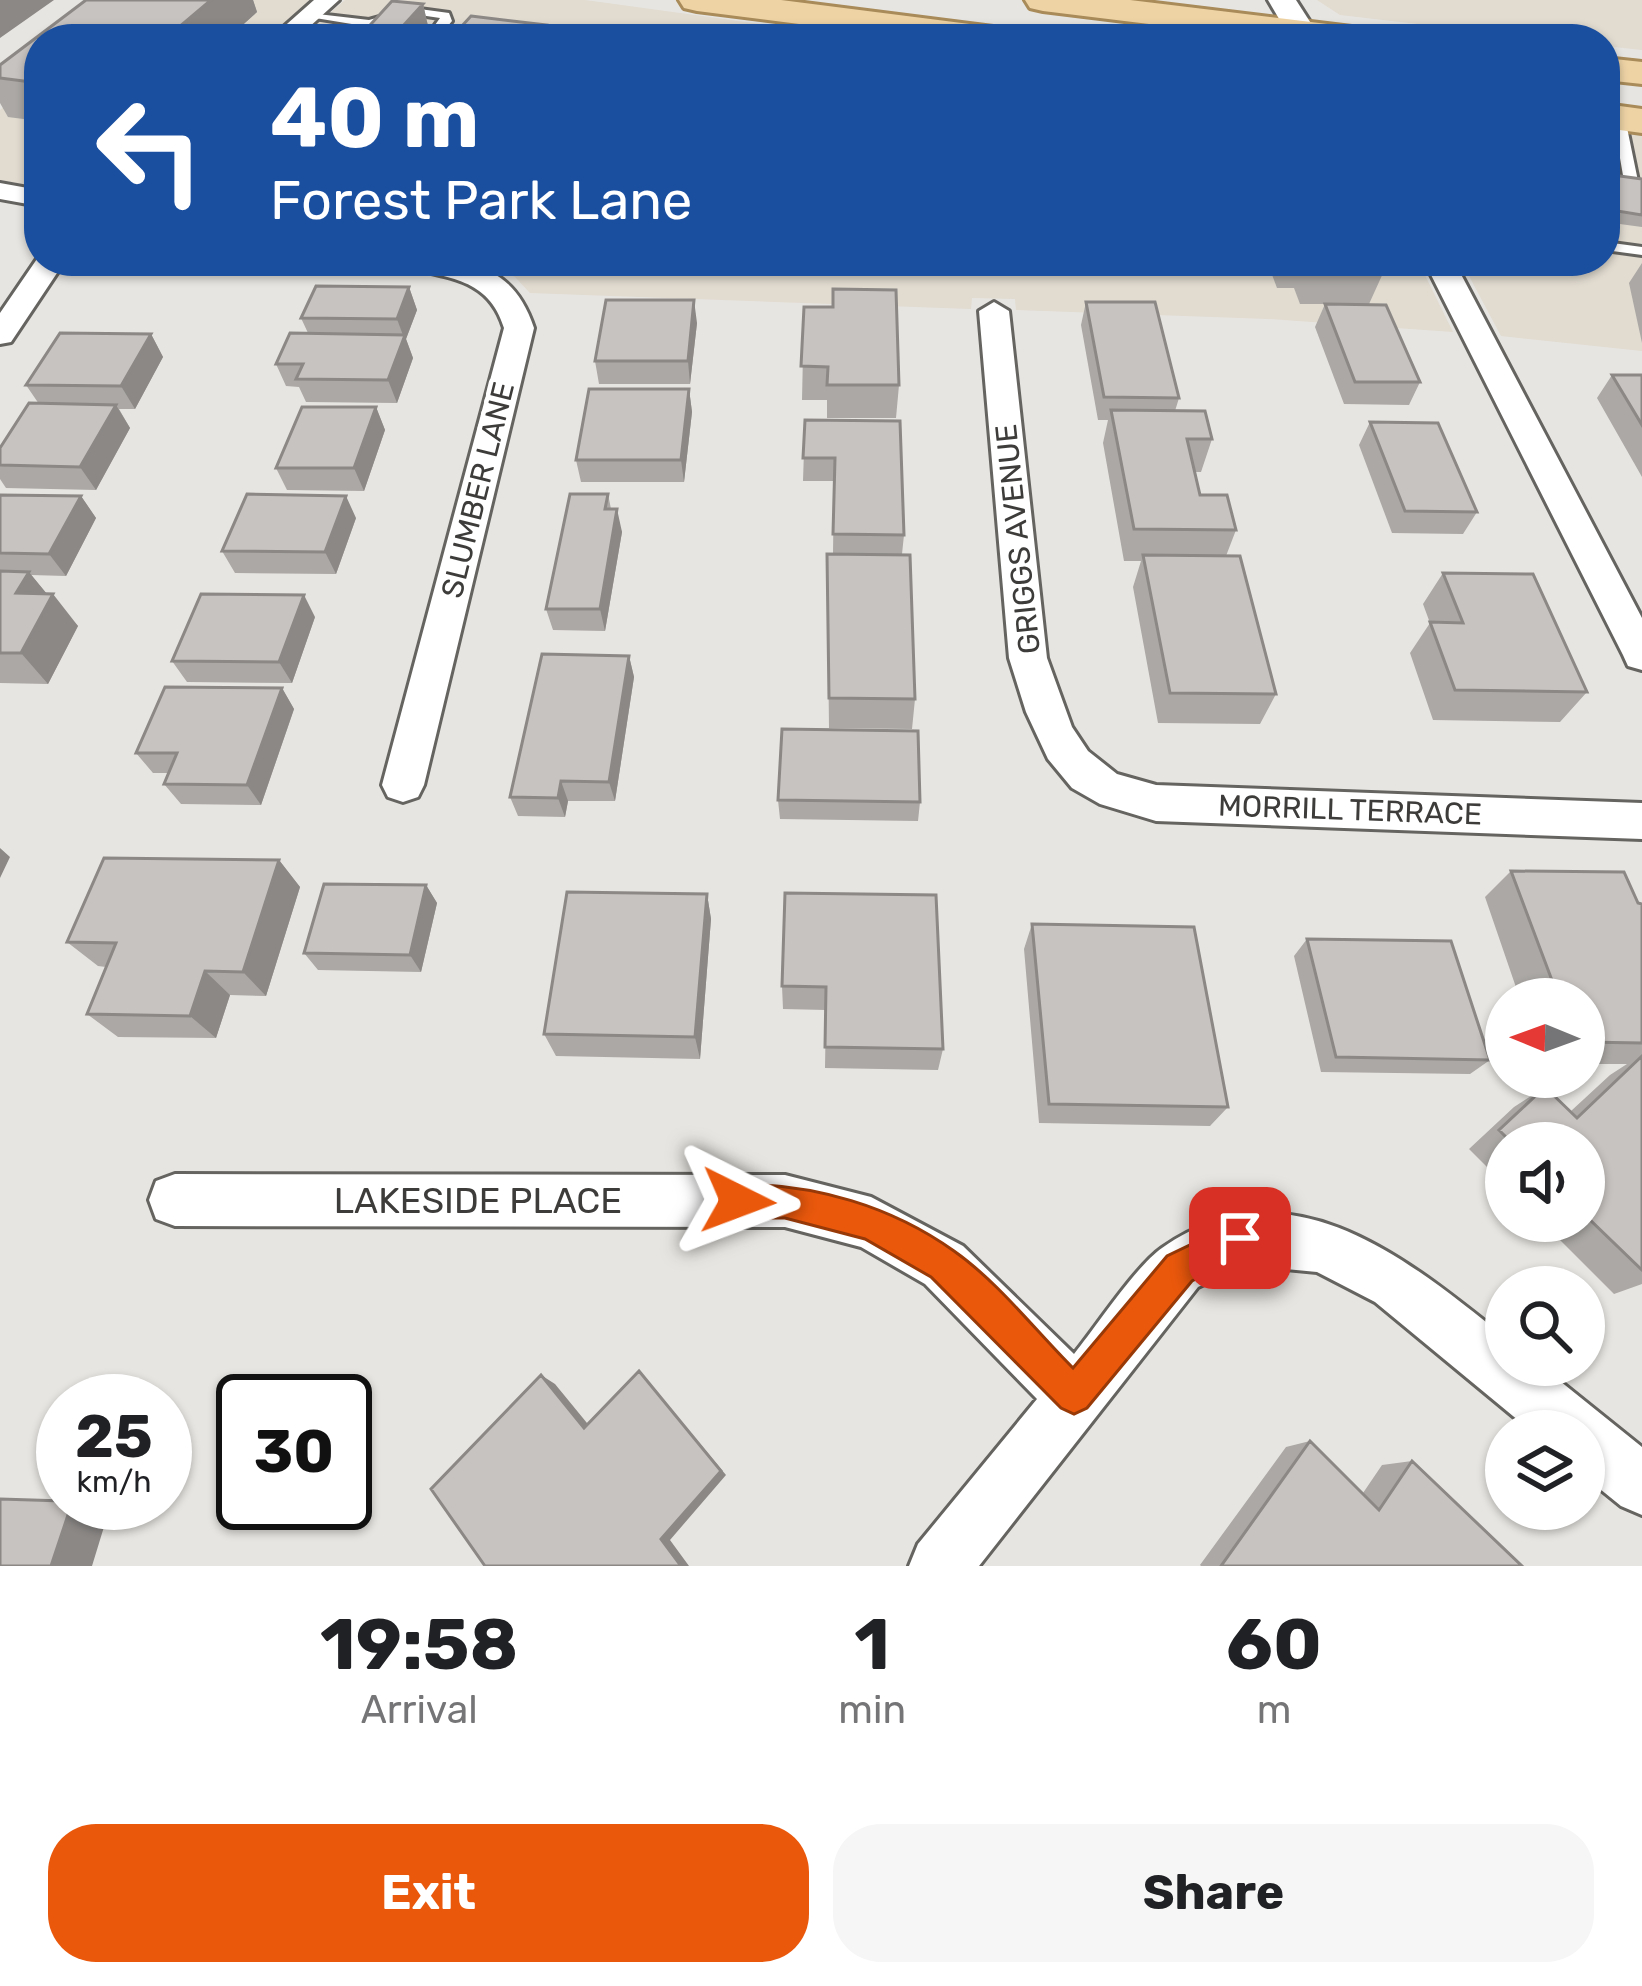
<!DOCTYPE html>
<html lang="en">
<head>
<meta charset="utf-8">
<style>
  :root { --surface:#fff; --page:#f6f6f6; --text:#202124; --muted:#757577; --accent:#ea580c }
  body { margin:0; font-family:Rubik,sans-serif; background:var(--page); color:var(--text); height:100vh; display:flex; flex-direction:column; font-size:45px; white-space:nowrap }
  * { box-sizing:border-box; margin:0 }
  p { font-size:39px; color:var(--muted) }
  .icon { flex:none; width:66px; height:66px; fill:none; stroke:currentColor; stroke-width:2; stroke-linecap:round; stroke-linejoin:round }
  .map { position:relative; height:1566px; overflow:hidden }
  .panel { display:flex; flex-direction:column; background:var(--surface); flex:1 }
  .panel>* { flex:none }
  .top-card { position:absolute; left:24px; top:24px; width:1596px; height:252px; border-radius:48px; box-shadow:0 3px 9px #0004; background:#1a4fa0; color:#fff; overflow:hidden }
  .needle { width:78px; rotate:271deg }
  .controls { position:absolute; left:1485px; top:978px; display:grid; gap:24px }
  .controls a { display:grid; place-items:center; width:120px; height:120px; border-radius:50%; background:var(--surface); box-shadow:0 3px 9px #0004; font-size:60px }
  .speed { position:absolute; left:36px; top:1374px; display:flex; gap:24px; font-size:60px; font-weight:700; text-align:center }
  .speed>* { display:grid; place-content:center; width:156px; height:156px; border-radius:50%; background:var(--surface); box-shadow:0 3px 9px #0004; line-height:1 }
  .speed small { font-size:30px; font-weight:400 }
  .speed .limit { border:6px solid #111; border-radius:18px; background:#fff; color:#111 }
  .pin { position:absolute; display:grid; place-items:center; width:102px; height:102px; color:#fff; margin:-51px; border-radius:24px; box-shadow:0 6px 18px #0006 }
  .me { position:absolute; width:132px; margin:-66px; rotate:93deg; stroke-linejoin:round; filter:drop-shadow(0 0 9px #0008) }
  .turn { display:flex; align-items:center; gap:42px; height:252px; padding:0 48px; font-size:54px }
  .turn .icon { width:156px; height:156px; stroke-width:2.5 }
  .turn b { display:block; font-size:84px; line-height:102px }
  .eta { display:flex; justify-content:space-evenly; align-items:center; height:204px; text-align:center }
  .eta b { font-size:72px; font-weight:700; line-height:84px }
  .cta { display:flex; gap:24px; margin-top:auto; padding:24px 48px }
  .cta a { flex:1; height:138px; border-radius:48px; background:var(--accent); color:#fff; font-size:48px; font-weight:700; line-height:138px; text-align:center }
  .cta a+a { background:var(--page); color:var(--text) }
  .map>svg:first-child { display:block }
  .built { fill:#e1dbd0 }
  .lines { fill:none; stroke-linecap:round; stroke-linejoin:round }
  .service-casing { stroke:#666460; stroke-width:6 }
  .minor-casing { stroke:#666460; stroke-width:6 }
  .tertiary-casing { stroke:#666460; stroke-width:6 }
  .primary-casing { stroke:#a88b59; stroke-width:6 }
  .service { fill:#fff; fill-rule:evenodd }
  .minor { fill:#fff; fill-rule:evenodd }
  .tertiary { fill:#fff; fill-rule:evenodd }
  .primary { fill:#eed3a5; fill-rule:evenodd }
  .wall { fill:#aba8a5 }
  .shaded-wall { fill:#8b8886 }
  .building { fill:#c7c3c0; stroke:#8b8886; stroke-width:3 }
  .route { fill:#ea580c; stroke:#983908; stroke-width:3 }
  .labels { text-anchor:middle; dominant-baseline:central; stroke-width:9; stroke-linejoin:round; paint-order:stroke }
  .street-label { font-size:30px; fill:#3d3c3a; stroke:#fff }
  .near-street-label { font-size:36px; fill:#3d3c3a; stroke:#fff }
</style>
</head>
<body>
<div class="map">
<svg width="1642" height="1566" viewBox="0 0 1642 1566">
  <rect width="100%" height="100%" fill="#e7e5e1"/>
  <path class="built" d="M150 0H311L264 39H97Z
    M345 0H585L870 39H300Z
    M1317 0H1642V50L1605 46V39H1548L1340 15Z
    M39 81V187L0 180V110Z
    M1605 131 1642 135V351L1501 336 1461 261H1605Z
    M474 261H1418L1453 332 1269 319 1016 310 1015 299 972 298 971 309 530 293 515 277Z"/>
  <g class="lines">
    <defs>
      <path id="service" d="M412 8 449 13 452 21 437 39H425L440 18 413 14 370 27 303 16 309 13 369 20Z
        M1619 114 1625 118 1638 181 1631 185 1624 181 1613 118Z
        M1605 242 1642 247V255L1605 250Z"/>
      <path id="minor" d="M314 0H339L296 39H270Z
        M0 183 39 190V206L0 199Z
        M39 256V261H65L11 342 0 344V313Z
        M399 261C462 261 511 258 534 328L424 785 418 797 403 802 388 797 382 785 504 328C489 278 448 278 404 267Z
        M1424 261H1454L1642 618V670L1628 666 1623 655Z
        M994 302 1009 311 1047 658 1072 727 1088 751 1117 774 1156 785 1642 803V839L1156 821 1100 804 1072 788 1048 759 1026 712 1009 658 979 311Z
        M175 1174 785 1175 871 1197 963 1246 1074 1354C1096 1327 1136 1266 1162 1248 1289 1159 1407 1259 1506 1338V1365H1540L1642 1447V1515L1621 1506 1584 1476V1431H1531L1375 1302 1317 1272 1243 1265 1198 1287 979 1566H909L918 1544 1037 1399 925 1284 861 1247 785 1227 175 1226 156 1219 149 1200 156 1181Z"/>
      <path id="tertiary" d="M1268 0H1296L1321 39H1291Z"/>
      <path id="primary" d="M679 0H781L1001 28 1014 31 1019 39H916L697 11 684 8Z
        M1025 0H1130L1360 28 1373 31 1378 39H1271L1043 11 1030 8Z
        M1605 58 1642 62V84L1605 80Z
        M1605 104 1642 109V133L1605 128Z"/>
    </defs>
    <use href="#service" class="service-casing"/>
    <use href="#minor" class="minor-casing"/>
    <use href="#tertiary" class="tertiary-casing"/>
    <use href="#primary" class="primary-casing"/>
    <use href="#service" class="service"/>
    <use href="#minor" class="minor"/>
    <use href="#tertiary" class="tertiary"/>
    <use href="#primary" class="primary"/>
  </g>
  <path class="wall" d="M86 0H253L257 12 227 39H39V121L8 117 0 103V65Z
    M423 4 428 26 416 39H362L361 35Z
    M1605 174 1642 179V227L1605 222Z
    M1223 261H1379L1384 271 1369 304H1300L1294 288H1277L1271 272H1226Z
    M1642 263V343L1629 283Z
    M409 287 417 310 406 339 413 358 397 403 306 402 299 387 286 386 276 364 308 333 301 318Z
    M1086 302 1179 398 1175 411 1212 439 1201 472H1195L1200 495 1236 530 1226 556 1276 694 1260 724 1158 723 1133 587 1141 561H1124L1103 443 1108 420H1098L1081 325Z
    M1325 304 1420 382 1409 405 1344 404 1315 327Z
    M804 307 899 385 896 418H827V400H802Z
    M697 323 690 384H599L595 361Z
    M151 334 163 357 135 409H119L130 428 96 490 6 488 0 479V448L39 404 26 385Z
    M1612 375H1642V477L1597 398Z
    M689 389 692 412 684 482H581L576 460Z
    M376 407 385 430 364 491 287 490 276 468Z
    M805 420 904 535 902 554 915 699 912 729 829 728 827 554H833L834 481H803Z
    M1370 422 1477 512 1463 534 1392 533 1359 445Z
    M608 494 611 509 622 532 605 631 553 630 546 609Z
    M0 495 81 496 96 518 66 576 31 575 47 594 78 626 48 684 0 683Z
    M356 518 336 574 235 573 222 551Z
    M1443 573 1587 692 1560 722 1433 720 1410 653 1430 623 1423 604Z
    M315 617 292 683 187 682 172 661Z
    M629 656 634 677 615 801H568L565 817 518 816 510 797Z
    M282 688 294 709 261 805 181 804 164 784 169 773H153L136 753Z
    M778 800 920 802 918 821 780 819Z
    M279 860 300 887 266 996 230 995 216 1038 118 1037 87 1014 106 967 98 966 67 942Z
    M1511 871 1642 904V1284L1614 1294 1541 1221H1584V1143H1506V1186L1469 1149 1514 1107 1545 1087 1571 1111 1610 1075 1627 1064H1584V999H1520L1485 897Z
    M426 885 437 903 421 972 318 970 304 953Z
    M785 893 943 1049 938 1070 825 1068 826 1010 783 1009 782 986Z
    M707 894 711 919 700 1059 556 1056 544 1034Z
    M1032 924 1228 1107 1210 1126 1039 1123 1024 949Z
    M1307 939 1490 1060 1470 1074 1321 1072 1294 956Z
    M1310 1441 1363 1493 1382 1465 1412 1461 1522 1566H1201L1200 1565 1286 1447Z"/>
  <path class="shaded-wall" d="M0 0H54L0 38Z
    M211 0H253L257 12 227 39H165Z
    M423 4 428 26 416 39H393Z
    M546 25 549 39H535Z
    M409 287 417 310 406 339 413 358 397 403 388 380 404 338 397 319Z
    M694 300 697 323 690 384 688 361Z
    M151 334 163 357 135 409 121 386Z
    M689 389 692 412 684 482 681 460Z
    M116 405 130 428 96 490 80 467Z
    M376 407 385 430 364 491 354 468Z
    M81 496 96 518 66 576 49 554Z
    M346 496 356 518 336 574 325 552Z
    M617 509 622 532 605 631 600 609Z
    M29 572 51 599 53 594 78 626 48 684 21 653 16 593Z
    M304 595 315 617 292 683 279 662Z
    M629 656 634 677 615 801 609 782Z
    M282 688 294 709 261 805 247 785Z
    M561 781 568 801 565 817 558 798Z
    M0 848 10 857 0 878Z
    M279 860 300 887 266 996 243 972Z
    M426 885 437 903 421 972 410 955Z
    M707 894 711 919 700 1059 695 1037Z
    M205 971 230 995 216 1038 190 1016Z
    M639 1371 726 1475 670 1540 689 1566H681L661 1539Z
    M541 1375 555 1384 596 1434 584 1428Z
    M72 1503 111 1504 92 1566H51Z"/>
  <path class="building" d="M86 0H211L165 39H39V83L0 78V65Z
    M392 1 423 4 392 38 361 35Z
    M471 16 546 25 535 39H450Z
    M1605 174 1642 179V215L1605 209Z
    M1309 261H1379L1384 271H1312Z
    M316 286 409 287 397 319 301 318Z
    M833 289 896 290 899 385H827L828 367 801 366 804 307H833Z
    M606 300H694L688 361H595Z
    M1086 302H1155L1179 398 1104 397Z
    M1325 304 1386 305 1420 382H1355Z
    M60 333 151 334 121 386 26 385Z
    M290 333 405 335 388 380 296 379 303 364H276Z
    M1612 375H1642V425Z
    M589 389H689L681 460H576Z
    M29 403 116 405 80 467 0 465V448Z
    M302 407H376L354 468H276Z
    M1111 410 1205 411 1212 439H1187L1200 495H1227L1236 530 1134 529Z
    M805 420 900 421 904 535 833 534 835 458H803Z
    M1370 422 1438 423 1477 512 1405 511Z
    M247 494 346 496 325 552 222 551Z
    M570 494H608L605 509H617L600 609H546Z
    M0 495 81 496 49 554 0 553Z
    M827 554 910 555 915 699 829 698Z
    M1143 555 1240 556 1276 694 1170 693Z
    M0 571 29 572 16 593 53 594 21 653H0Z
    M1443 573 1533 574 1587 692 1455 690 1430 622 1463 623Z
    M201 594 304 595 279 662 172 661Z
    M542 654 629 656 609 782 561 781 558 798 510 797Z
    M165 687 282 688 247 785 164 784 177 753H136Z
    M782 729 918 731 920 802 778 800Z
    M104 858 279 860 243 972 205 971 190 1016 87 1014 116 943 67 942Z
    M1511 871 1624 872 1638 903 1642 904V1043L1584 1042V999H1559Z
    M324 884 426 885 410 955 304 953Z
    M567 892 707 894 695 1037 544 1034Z
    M785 893 936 895 943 1049 825 1047 826 987 782 986Z
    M1032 924 1194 927 1228 1107 1049 1104Z
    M1307 939 1451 941 1490 1060 1336 1057Z
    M1642 1056V1270L1584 1214V1143H1512L1499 1130 1545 1087 1577 1118Z
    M639 1371 721 1471 661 1539 681 1566H485L431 1489 541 1375 584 1428Z
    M1310 1441 1379 1510 1412 1461 1522 1566H1221Z
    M0 1499 63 1501V1503H72L51 1566H0Z"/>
  <path class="route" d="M738 1184C815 1184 891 1206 954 1251 998 1282 1035 1330 1073 1368L1167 1256 1240 1221 1252 1226 1257 1238 1252 1250 1192 1281 1087 1408 1074 1414 1061 1408 931 1277 865 1239 785 1218H738L726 1213 721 1201 726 1189Z"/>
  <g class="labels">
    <g class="street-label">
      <text transform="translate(478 490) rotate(-76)">SLUMBER LANE</text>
      <text transform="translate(1018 539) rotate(-96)">GRIGGS AVENUE</text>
      <text transform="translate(1350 810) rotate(2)">MORRILL TERRACE</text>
    </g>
    <g class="near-street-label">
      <text x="478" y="1200">LAKESIDE PLACE</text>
    </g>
  </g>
</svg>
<div class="controls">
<a><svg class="needle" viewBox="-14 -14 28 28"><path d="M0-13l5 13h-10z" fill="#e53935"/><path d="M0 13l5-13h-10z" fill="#757577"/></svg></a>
<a><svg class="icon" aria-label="sound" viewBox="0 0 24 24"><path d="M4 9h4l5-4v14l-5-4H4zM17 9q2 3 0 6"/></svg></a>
<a><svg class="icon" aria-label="search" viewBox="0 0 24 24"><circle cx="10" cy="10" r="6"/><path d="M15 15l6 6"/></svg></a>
<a><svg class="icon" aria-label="layers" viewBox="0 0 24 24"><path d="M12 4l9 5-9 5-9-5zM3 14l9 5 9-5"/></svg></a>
</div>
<div class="speed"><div>25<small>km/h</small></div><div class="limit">30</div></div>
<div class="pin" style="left:1240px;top:1238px;background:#d93025"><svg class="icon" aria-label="arrive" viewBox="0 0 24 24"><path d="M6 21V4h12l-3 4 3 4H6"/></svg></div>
<svg class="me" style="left:738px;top:1201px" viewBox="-20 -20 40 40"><path d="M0-17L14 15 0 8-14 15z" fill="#ea580c" stroke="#fff" stroke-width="4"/></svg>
<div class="top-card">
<div class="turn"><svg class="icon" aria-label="left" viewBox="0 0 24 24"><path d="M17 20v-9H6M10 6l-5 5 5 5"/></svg><div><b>40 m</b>Forest Park Lane</div></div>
</div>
</div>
<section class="panel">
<div class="eta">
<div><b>19:58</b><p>Arrival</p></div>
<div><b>1</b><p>min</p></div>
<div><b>60</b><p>m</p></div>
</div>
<div class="cta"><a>Exit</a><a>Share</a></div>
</section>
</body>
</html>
